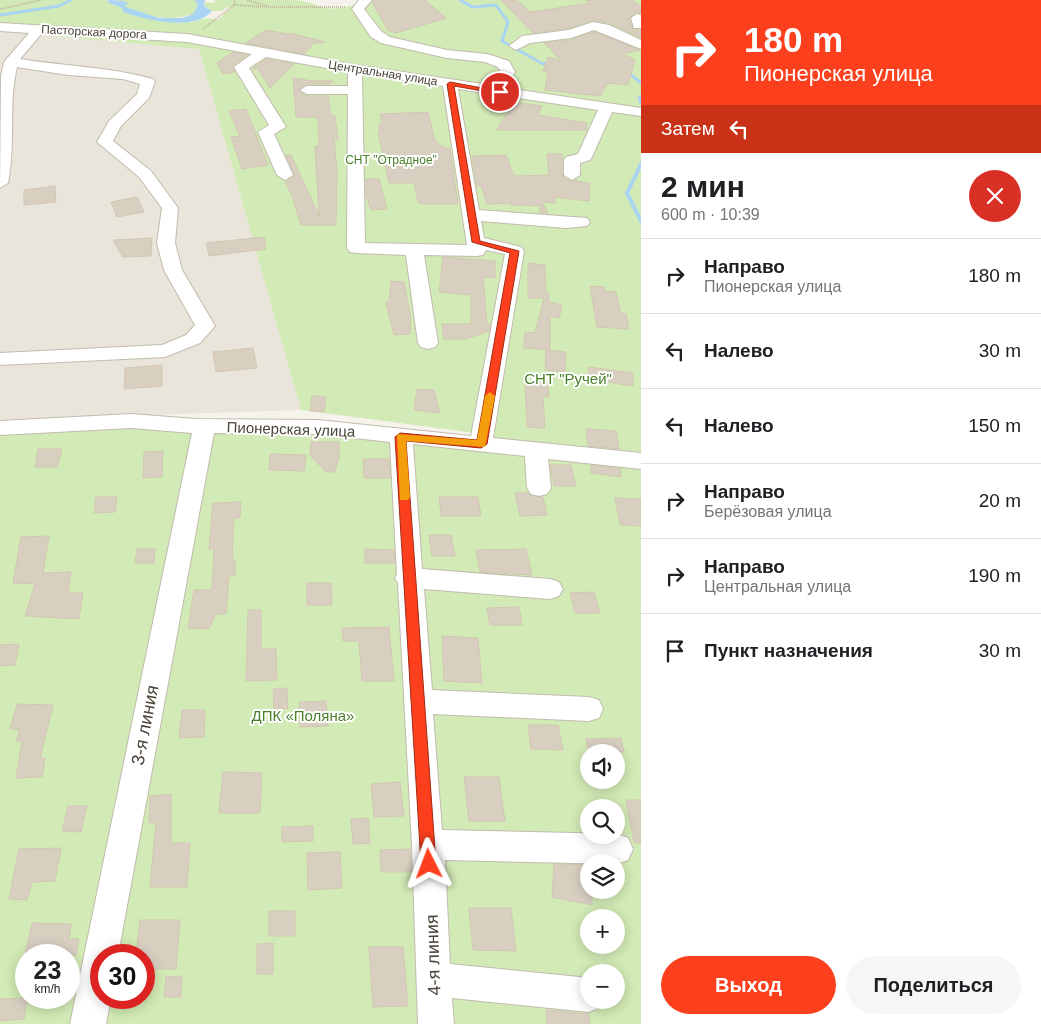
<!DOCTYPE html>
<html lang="ru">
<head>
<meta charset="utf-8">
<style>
  :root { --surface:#fff; --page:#f6f6f6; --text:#202124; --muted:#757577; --line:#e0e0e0; --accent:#fc3f1d }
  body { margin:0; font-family:Helvetica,sans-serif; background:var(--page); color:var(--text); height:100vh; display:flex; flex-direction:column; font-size:19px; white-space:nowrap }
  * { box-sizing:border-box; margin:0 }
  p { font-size:16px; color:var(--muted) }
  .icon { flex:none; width:28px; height:28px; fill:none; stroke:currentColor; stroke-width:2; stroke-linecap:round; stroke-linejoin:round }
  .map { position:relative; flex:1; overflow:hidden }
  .panel { display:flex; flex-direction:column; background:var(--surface); width:400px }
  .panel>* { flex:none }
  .hud { background:#fc3f1d; color:#fff; overflow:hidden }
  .controls { position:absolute; left:580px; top:744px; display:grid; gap:10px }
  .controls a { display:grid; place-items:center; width:45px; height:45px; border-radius:50%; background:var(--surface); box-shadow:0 2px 12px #0003; font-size:25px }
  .speed { position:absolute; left:15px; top:944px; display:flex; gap:10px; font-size:25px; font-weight:700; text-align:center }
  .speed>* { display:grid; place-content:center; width:65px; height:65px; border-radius:50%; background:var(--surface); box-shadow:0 2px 12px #0003; line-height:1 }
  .speed small { font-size:12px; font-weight:400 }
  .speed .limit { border:8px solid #d22; background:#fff; color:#111 }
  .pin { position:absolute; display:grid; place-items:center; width:42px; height:42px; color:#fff; margin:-21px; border:2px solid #fff; border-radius:50%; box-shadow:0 1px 5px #0007 }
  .me { position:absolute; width:55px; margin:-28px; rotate:357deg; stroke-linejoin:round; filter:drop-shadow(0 0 4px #0008) }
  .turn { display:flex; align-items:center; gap:18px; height:105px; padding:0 20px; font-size:22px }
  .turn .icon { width:65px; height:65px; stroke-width:2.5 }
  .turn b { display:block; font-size:35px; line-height:42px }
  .then { display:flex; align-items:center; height:48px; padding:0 20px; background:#0003; gap:10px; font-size:19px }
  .round { display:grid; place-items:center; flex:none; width:52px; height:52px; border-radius:26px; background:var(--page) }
  .headline { display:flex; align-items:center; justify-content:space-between; height:85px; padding:0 20px }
  h1 { font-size:30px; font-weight:800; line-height:38px }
  .primary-button { display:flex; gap:10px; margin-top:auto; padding:10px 20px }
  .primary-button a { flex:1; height:58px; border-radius:30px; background:var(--accent); color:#fff; font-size:20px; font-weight:800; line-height:58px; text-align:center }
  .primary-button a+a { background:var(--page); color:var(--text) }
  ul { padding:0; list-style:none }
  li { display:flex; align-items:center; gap:15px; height:75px; padding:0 20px; border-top:1px solid var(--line) }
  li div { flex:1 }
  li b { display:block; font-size:19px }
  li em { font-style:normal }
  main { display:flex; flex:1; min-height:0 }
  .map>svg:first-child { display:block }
  .residential { fill:#eae5da }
  .green { fill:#d2eab5; fill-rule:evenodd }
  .water { fill:#a9d4f2 }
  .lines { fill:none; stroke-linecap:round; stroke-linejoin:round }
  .stream-far1 { stroke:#a9d4f2; stroke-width:3 }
  .stream { stroke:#a9d4f2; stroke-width:4 }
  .building { fill:#d8cfc1; stroke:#d3c7b4 }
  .minor-casing { stroke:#c2bbae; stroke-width:2 }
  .path { stroke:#c4b79f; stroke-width:2; stroke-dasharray:1 1; stroke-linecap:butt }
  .minor { fill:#fff; fill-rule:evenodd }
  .route { fill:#fc3f1d; stroke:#a42913 }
  .slow { fill:#f59e0b }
  .labels { text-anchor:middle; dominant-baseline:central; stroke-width:4; stroke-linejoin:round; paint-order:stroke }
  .far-street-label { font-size:12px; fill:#4b4439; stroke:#fff }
  .far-park-label { font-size:12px; fill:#4a7f2a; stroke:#fff }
  .park-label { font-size:15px; fill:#4a7f2a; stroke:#fff }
  .street-label { font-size:15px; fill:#4b4439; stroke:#fff }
  .near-street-label { font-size:18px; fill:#4b4439; stroke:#fff }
</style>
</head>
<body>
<main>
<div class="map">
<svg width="641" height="1024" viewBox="0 0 641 1024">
  <rect width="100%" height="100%" fill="#f6f3ec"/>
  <path class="residential" d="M0 31 199 49 301 410 0 420Z"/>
  <path class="green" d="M0 0H108L107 2 122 8 123 12C145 19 168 24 191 22 204 20 202 16 218 20L231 8 227 7 222 11H212L204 6 206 2 214 3 216 1 213 0C240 0 267 0 294 0 313 1 322 11 341 8 347 7 357 5 362 0H641V1024H0V428L131 421 482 444 483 434 301 410 199 49 50 36 52 31 16 28 12 32 0 31ZM589 752H616V780H589ZM589 808H616V835H589ZM589 862H616V890H589ZM589 918H616V945H589ZM26 955H69V998H26ZM101 955H144V998H101ZM589 972H616V1000H589Z
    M115 0H195L198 5 193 14C165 23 148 15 123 6L127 3Z"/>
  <path class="water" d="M109 0 124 1 129 4 124 5 126 7 159 18H182L193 14 198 5 195 0H205L204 6 212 11C194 32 147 20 123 12L122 8 107 2Z"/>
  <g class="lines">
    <path class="stream-far1" d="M460 0 472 7 496 5 508 22 502 41 543 64 552 62
      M0 15 59 6 71 0
      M626 71 641 83
      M641 96 639 98 641 103
      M640 165 641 163"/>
    <path class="stream" d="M641 164 627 193 641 221"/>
  </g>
  <path class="building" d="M374 0H425L446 18 396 33 388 30 372 2Z
    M501 0H516L531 12 591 3 585 0H632L641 7V13L636 12 629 19 633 30H641V38L610 23 593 20 569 28 533 33Z
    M266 30 288 34 290 33 325 42 314 43 304 54 246 43Z
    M594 32 640 50 623 54 635 60 628 85 608 83 600 96 545 90 548 72 543 71 548 57 562 61 551 51 553 46 549 48 544 43 571 40Z
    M233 52 247 55 233 65 235 72 223 74 217 63Z
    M266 59 294 64 270 88 258 69H252Z
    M293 78 313 81H333L329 84H306L298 91 307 96H328L331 116H335L338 139H334L337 171 336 225H301L291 193 285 182 295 176 286 155H291L319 216 315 146H319L318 117H296Z
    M513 102 542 106 538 115 587 123V130H497Z
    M246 109 268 165 242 169 231 137 240 136 229 111Z
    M428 112 435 141 444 148H450L458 204H421L418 202 414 183H389L378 132H380L379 124H382L380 114Z
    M547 154H562V175L565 179 590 183 589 201 554 197 555 203 542 202 548 213H540V206L511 205V203L487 204 481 186H477L472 156 506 155 514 176 549 175Z
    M366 179H379L387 209 371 210 366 195Z
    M55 186 56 202 24 205V190Z
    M137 197 144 212 117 217 111 202Z
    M264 237 266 249 209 256 206 243Z
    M152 238 151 256 123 257 113 240Z
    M443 257 495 261V278L483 277 487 324H490L489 331 466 339H444L442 324H471V295L439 292Z
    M528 263 545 265 546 293 549 294V302L562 305 559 318 550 316V350L524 348 525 332 535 333 544 298H528Z
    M391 281 404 282 411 318 410 334 394 335 386 303 389 302Z
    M590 286 604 287 605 291 616 292 621 313 626 314 629 329 597 327Z
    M253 348 257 368 216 372 213 352Z
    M546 350 566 352 565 372 545 370Z
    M162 365V386L124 389 125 368Z
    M589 367 633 373V386L588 379Z
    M525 382 548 383 549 397H543L545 428 527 427Z
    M417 389 434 390 440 413 414 410Z
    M312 396 326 397 324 412 310 411Z
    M586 429 616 431 619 449 588 446Z
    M311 442H339V457L335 472H326L310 455Z
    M38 449H62L57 467H35Z
    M163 451 162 477 143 478 144 452Z
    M270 454 306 455 304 471 269 470Z
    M363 459H389L390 478H364Z
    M550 465H571L576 486H554Z
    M591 465 621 469V477L591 473Z
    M515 493H528L531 496 543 497 547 515 520 516Z
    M96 497H117L115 512 94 513Z
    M439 497H478L481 516H441Z
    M615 498 641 499V526L620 525Z
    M241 502 240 518H234L232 560H235V576H229L226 614H216L209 629 188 628 194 590H212L214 549H209L213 503Z
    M429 535H451L455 556H432Z
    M49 536 43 573 71 572 68 593H83L79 619 25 616 35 584 13 583 21 537Z
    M137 549H155L154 563H135Z
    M365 549 394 550 395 563H365Z
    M526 549 532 575 480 572 476 550Z
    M307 583H331L332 605H307Z
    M594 592 600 613H575L570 593Z
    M519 607 522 625H490L487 608Z
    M248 610H261V649H276L277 680 246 681Z
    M389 627 394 681H362L359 641H343L342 628Z
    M442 636 478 638 482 683 444 681Z
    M19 644 15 665 0 666V645Z
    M287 688 288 708 274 709 273 689Z
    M326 701 328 726 300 727 299 702Z
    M17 704 53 705 40 758H45L42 777 16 778 22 741H16L20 730 10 729Z
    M182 710H205L204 737 179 738Z
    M528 725H558L563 750 531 749Z
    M621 738 624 752H589L586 739Z
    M223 772 262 773 260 813H219Z
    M464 777H499L505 821H469Z
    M400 782 404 816 374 817 371 784Z
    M171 794V843H190L187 887H150L156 822 149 823 150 796Z
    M626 800H641V843H634Z
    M68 806H87L81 832 62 831Z
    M368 818 370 843 353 844 351 819Z
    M313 826V841L282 842V827Z
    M61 848 55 881 32 882 27 900 9 899 19 849Z
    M410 849 411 872H381L380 850Z
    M340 852 342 888 308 890 307 853Z
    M554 864 589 865V890H592V905L552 897Z
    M469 908H511L516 951 473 950Z
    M269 911H295V936H269Z
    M140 920H180L176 969H144V955H136Z
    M32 923 71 924 69 939H79L76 955H25Z
    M273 943V974H257V944Z
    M369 947H403L408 1006 373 1007Z
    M182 976 181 997H164L166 977Z
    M27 998 24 1019 0 1021V999Z
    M546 1010 589 1014 590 1024H547Z"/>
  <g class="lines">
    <defs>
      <path id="minor" d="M359 0H372L364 9 381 31 390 37 447 50 487 54 509 61 515 72 510 82 500 87 641 108V116L612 112 592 157 590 160 580 163V175L572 180 564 175V160L566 157 578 154 598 110 458 89 479 210 587 218 590 222 587 226 566 228 481 221 484 238 521 247 524 251 493 438 641 453V469L548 459 551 488 547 494 539 496 531 494 527 488 525 456 413 444 422 569 550 579 559 582 563 589 559 596 550 599 424 589 432 690 589 697 599 700 603 709 599 718 589 721 433 714 442 830 617 834 628 838 633 849 628 860 617 864 445 860 450 964 589 978V1000H604L601 1007 589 1012 452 998 454 1024H418L412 845 398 583 395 578 397 574 390 442 318 434 214 433 118 955H101V998H111L106 1024H70L192 433 131 428 0 435V421L131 414 196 419 318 420 471 436 505 254 486 250 483 255 477 256 424 255 438 343 435 347 428 349 421 347 418 343 406 255 356 253 350 252 347 248 348 94H307L300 90 307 86H348V72L266 57 249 68 286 127 274 134 293 175 285 180 277 175 258 132 269 125 234 67 252 54 187 42 42 33 20 59C64 66 110 67 153 79L155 82 149 98 121 126 113 141 151 171 178 208 175 243 182 270 215 326 200 343 165 357 0 365V353L162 345 186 335 195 325 164 270 157 243 162 208 139 177 97 142 109 121 137 94 140 84 123 79 68 75 17 67C8 105 16 145 8 183L0 188 1 76 4 62 29 33 0 31V23L187 34 355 65 483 84 499 76 501 72 498 67 485 62 447 58 381 43 371 37 352 9ZM362 74 443 86 467 245 365 243Z
        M637 14 641 15V28H634L631 18Z
        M593 22 609 25 641 40V49L594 30 571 38 530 43 516 50 509 46 522 36 569 30Z"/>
    </defs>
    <use href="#minor" class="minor-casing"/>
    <path class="path" d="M247 0 270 7H345
      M234 5 267 7
      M0 9 42 0
      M203 29 234 5 235 0"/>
    <use href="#minor" class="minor"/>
  </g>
  <path class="route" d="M450 82 504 92 500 94 454 86 480 241 519 251 487 444 481 448 406 441 436 864 434 869 429 871 424 869 421 864 395 437 400 433 477 440 510 253 472 242 447 84Z"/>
  <path class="slow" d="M490 392 495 396 485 447 406 441 410 497 408 500H400L397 434 477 440 485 396Z"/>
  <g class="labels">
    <g class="far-street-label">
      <text transform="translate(94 32) rotate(3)">Пасторская дорога</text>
      <text transform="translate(383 73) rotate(9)">Центральная улица</text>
    </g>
    <g class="far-park-label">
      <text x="391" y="160">СНТ "Отрадное"</text>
    </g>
    <g class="park-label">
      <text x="568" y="378">СНТ "Ручей"</text>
      <text x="303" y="715">ДПК «Поляна»</text>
    </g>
    <g class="street-label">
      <text transform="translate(291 429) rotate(2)">Пионерская улица</text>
    </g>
    <g class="near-street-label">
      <text transform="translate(145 725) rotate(-79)">3-я линия</text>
      <text transform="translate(433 955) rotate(-92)">4-я линия</text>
    </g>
  </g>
</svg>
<div class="controls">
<a><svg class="icon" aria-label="sound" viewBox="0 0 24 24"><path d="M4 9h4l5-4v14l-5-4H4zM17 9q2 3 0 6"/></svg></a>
<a><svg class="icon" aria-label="search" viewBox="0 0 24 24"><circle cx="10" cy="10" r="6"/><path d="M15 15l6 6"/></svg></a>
<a><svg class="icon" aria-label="layers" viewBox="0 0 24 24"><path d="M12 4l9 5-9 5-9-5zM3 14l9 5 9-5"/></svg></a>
<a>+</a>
<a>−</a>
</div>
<div class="speed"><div>23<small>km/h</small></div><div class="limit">30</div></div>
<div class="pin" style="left:500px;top:92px;background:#d93025"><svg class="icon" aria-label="arrive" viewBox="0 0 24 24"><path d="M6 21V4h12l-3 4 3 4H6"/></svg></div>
<svg class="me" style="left:429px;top:864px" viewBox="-20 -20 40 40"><path d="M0-17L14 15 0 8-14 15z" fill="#fc3f1d" stroke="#fff" stroke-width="4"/></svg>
</div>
<section class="panel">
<div class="hud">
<div class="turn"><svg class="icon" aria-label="right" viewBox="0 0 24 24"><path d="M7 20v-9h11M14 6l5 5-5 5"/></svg><div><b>180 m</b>Пионерская улица</div></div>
<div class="then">Затем<svg class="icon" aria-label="left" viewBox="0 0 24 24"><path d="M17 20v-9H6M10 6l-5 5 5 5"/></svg></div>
</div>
<div class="headline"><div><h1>2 мин</h1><p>600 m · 10:39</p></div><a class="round" style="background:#d93025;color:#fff"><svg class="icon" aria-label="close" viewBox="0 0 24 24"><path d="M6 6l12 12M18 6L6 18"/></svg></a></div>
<ul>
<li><svg class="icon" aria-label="right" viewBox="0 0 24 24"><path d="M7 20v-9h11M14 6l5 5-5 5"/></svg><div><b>Направо</b><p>Пионерская улица</p></div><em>180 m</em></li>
<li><svg class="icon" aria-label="left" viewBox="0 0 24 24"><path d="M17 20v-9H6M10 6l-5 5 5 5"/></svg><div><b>Налево</b></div><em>30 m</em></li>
<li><svg class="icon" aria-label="left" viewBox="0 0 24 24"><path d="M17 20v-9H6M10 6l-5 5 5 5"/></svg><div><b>Налево</b></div><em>150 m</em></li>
<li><svg class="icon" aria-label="right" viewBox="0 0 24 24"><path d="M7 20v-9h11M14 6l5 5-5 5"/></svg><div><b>Направо</b><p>Берёзовая улица</p></div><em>20 m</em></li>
<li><svg class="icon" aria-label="right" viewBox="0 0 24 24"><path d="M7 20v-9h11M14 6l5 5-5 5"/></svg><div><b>Направо</b><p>Центральная улица</p></div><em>190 m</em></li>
<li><svg class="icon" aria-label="arrive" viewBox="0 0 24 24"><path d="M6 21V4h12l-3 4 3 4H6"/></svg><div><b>Пункт назначения</b></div><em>30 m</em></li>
</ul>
<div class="primary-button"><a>Выход</a><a>Поделиться</a></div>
</section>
</main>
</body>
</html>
